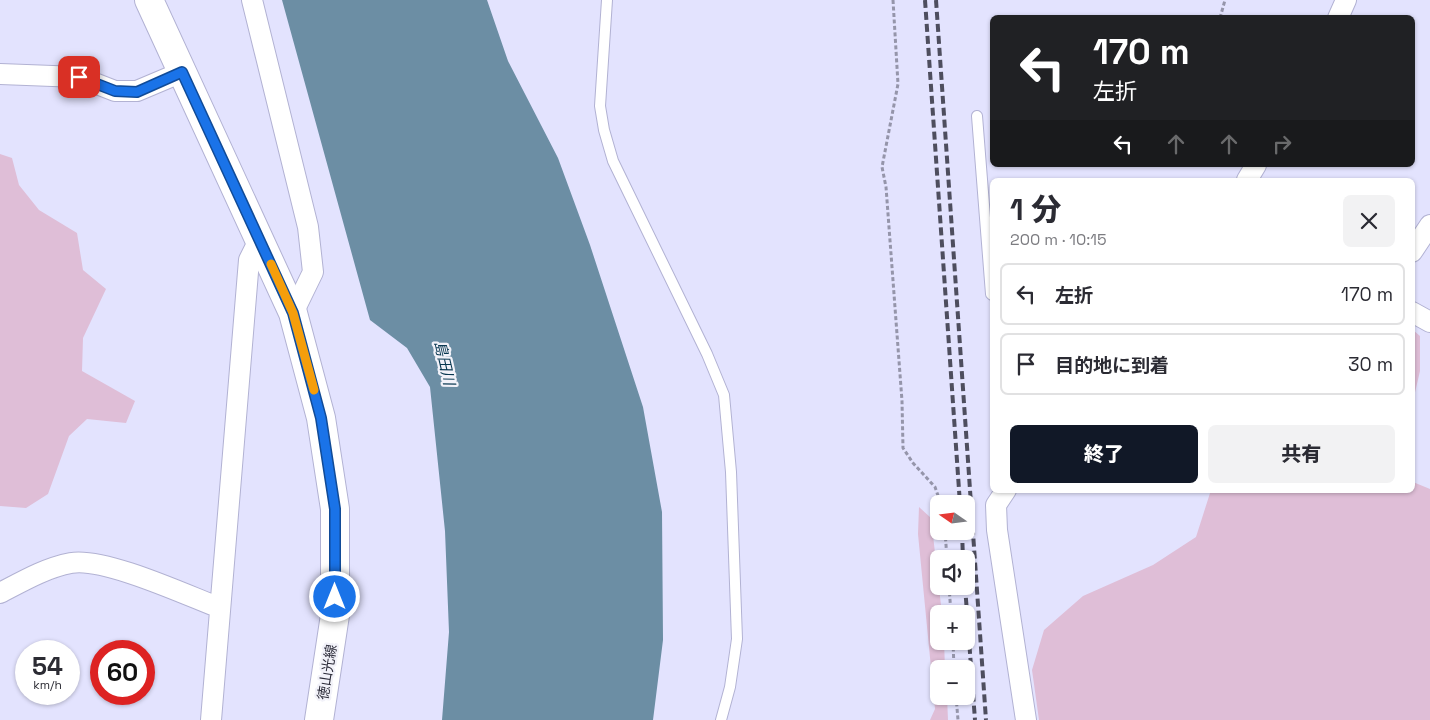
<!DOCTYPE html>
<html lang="ja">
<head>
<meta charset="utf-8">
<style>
  :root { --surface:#fff; --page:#f2f2f3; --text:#2b2b33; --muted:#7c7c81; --line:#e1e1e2; --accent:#111827 }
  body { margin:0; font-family:"Space Grotesk","Noto Sans JP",sans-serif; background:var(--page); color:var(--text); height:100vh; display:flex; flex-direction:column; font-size:19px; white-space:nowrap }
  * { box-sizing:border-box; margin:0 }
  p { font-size:16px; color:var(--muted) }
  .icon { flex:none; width:28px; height:28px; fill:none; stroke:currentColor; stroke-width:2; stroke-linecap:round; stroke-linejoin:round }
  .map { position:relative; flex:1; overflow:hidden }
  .panel { position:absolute; left:990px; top:178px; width:425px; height:315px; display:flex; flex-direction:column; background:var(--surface); border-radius:8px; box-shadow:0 1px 4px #0004 }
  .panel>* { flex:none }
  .guide { position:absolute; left:990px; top:15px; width:425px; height:152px; border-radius:8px; box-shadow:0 1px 4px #0004; background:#202124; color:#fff; overflow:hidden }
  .needle { width:32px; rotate:284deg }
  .buttons { position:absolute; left:930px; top:495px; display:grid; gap:10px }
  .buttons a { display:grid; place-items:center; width:45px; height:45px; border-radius:8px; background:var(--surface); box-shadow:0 1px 4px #0004; font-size:25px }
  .speed { position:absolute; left:15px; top:640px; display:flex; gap:10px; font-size:25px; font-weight:700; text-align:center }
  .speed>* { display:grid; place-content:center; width:65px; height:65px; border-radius:50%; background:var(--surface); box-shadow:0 1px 4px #0004; line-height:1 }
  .speed small { font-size:12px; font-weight:400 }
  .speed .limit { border:8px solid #d22; background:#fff; color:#111 }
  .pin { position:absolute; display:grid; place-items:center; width:42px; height:42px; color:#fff; margin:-21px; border-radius:10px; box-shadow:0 2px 8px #0006 }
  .me { position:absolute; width:55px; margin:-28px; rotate:0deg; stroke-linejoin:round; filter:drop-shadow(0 0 4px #0008) }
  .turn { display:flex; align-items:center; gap:18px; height:105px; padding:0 20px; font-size:22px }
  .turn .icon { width:65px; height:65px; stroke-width:2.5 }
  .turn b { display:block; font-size:35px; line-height:42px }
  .lanes { display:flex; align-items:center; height:48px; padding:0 20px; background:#0003; justify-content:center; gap:25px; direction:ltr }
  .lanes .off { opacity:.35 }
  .round { display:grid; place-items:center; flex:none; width:52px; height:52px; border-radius:8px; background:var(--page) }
  .summary { display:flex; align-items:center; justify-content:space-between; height:85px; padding:0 20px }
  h1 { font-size:30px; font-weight:800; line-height:38px }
  .action { display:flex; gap:10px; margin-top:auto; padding:10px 20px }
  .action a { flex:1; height:58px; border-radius:8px; background:var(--accent); color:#fff; font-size:20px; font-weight:800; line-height:58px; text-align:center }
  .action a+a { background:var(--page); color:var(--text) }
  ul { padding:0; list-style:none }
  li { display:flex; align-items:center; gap:15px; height:62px; margin:0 10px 8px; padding:0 10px; border:2px solid var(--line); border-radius:8px }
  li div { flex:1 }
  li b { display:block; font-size:19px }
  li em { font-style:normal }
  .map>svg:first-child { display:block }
  .green { fill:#dfbed7 }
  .water { fill:#6c8ea4 }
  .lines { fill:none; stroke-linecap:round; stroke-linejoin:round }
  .lane-casing { stroke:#b2b2d3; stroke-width:12 }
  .street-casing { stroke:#b2b2d3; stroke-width:22 }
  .primary-casing { stroke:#b2b2d3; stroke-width:30 }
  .path { stroke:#9595aa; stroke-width:3; stroke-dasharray:4 2.5; stroke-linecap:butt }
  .lane { stroke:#fff; stroke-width:10 }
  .street { stroke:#fff; stroke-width:20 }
  .primary { stroke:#fff; stroke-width:28 }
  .rail { stroke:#4e4e5e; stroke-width:4; stroke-dasharray:8 4; stroke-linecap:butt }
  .route-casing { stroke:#114b97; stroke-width:12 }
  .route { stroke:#1a73e8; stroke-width:9 }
  .slow { stroke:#f59e0b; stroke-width:9 }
  .labels { text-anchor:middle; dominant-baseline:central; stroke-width:4.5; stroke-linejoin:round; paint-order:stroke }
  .street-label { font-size:14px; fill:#2b2b38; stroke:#f2f2f9 }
  .water-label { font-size:15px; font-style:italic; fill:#083750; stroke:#f2f2f9 }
</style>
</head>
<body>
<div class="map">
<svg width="1430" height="720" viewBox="0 0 1430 720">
  <rect width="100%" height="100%" fill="#e3e3fe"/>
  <path class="green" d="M0 154 12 158 19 185 39 210 77 233 83 270 106 289 83 338 82 371 135 401 126 423 87 419 69 436 48 494 26 508 0 506Z
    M1413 330 1420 336V371L1413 401Z
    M1413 482 1430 489V720H1039L1032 670 1044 630 1083 596 1153 565 1196 537 1211 490H1412Z
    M919 507 931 518 942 614H939V641H944L945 669H939V696H947L948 720H930L935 709 918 534Z"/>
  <path class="water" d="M282 0H487L508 61 558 158 590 245 643 407 662 512 663 640 653 720H442L449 632 445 531 430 387 407 348 370 320Z"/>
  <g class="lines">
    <defs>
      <path id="lane" d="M607 0 600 106 604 130 613 161 707 354 724 395 731 472 737 639 730 687 721 720
        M977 116 991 294 992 295"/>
      <path id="street" d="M252 0 308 227 313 272 293 313
        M1338 18 1346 0
        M0 74 79 77 115 91H137L182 72
        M1247 180 1256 165
        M1412 252 1430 225
        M1412 312 1430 322
        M1006 490 996 505 997 530 1026 720
        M0 593C23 581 45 568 71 563 104 557 186 595 220 608
        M211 720 249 260 260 238"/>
      <path id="primary" d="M149 0 293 313 321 418 335 509V615L319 720"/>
    </defs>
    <use href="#lane" class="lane-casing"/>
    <use href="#street" class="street-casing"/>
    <use href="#primary" class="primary-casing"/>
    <path class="path" d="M893 0 898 84 882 167 886 187 902 401 903 448 913 463 935 487 941 504
      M1220 18 1225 0
      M945 531 947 559
      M949 586 951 614
      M953 641 954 669
      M956 696 958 720"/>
    <use href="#lane" class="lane"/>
    <use href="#street" class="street"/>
    <use href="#primary" class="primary"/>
    <path class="rail" d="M925 0 960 504
      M936 0 986 720
      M962 531 963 559
      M965 586 975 720"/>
  </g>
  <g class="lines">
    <defs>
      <path id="route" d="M79 77 115 91 137 92 182 72 293 313 321 418 335 509V597"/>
    </defs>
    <use href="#route" class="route-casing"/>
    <use href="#route" class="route"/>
    <path class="slow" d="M271 264 293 313 314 390"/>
  </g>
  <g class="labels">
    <g class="street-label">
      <text transform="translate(327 672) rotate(-81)">徳山光線</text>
    </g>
    <g class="water-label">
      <text transform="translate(445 363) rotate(77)">島田川</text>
    </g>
  </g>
</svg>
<div class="buttons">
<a><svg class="needle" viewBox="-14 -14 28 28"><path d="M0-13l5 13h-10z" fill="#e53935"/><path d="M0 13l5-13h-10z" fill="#7c7c81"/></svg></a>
<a><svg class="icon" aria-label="sound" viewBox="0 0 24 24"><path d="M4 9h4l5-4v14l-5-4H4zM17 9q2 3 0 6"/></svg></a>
<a>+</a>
<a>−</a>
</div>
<div class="speed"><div>54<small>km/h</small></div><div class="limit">60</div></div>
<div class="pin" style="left:79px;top:77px;background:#d93025"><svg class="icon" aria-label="arrive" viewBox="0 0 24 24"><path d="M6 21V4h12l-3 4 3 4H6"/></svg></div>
<svg class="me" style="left:335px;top:597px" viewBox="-20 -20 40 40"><circle r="17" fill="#1a73e8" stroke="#fff" stroke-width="3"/><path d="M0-11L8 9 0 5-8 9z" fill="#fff"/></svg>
<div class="guide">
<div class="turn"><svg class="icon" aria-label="left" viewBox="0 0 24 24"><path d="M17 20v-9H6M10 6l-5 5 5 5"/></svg><div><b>170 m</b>左折</div></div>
<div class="lanes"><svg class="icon" aria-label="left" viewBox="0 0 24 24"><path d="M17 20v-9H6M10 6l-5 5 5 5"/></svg><svg class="icon off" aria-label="ahead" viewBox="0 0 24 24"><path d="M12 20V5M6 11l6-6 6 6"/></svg><svg class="icon off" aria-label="ahead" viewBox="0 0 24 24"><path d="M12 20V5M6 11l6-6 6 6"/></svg><svg class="icon off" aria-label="right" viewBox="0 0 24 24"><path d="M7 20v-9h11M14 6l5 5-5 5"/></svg></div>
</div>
<section class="panel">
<div class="summary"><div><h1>1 分</h1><p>200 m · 10:15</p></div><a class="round"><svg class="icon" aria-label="close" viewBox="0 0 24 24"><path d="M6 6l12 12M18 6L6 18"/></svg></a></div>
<ul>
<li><svg class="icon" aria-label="left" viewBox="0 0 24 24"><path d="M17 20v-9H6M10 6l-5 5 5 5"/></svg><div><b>左折</b></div><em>170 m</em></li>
<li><svg class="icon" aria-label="arrive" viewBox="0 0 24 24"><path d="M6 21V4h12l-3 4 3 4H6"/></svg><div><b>目的地に到着</b></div><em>30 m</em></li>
</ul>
<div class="action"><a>終了</a><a>共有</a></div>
</section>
</div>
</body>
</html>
